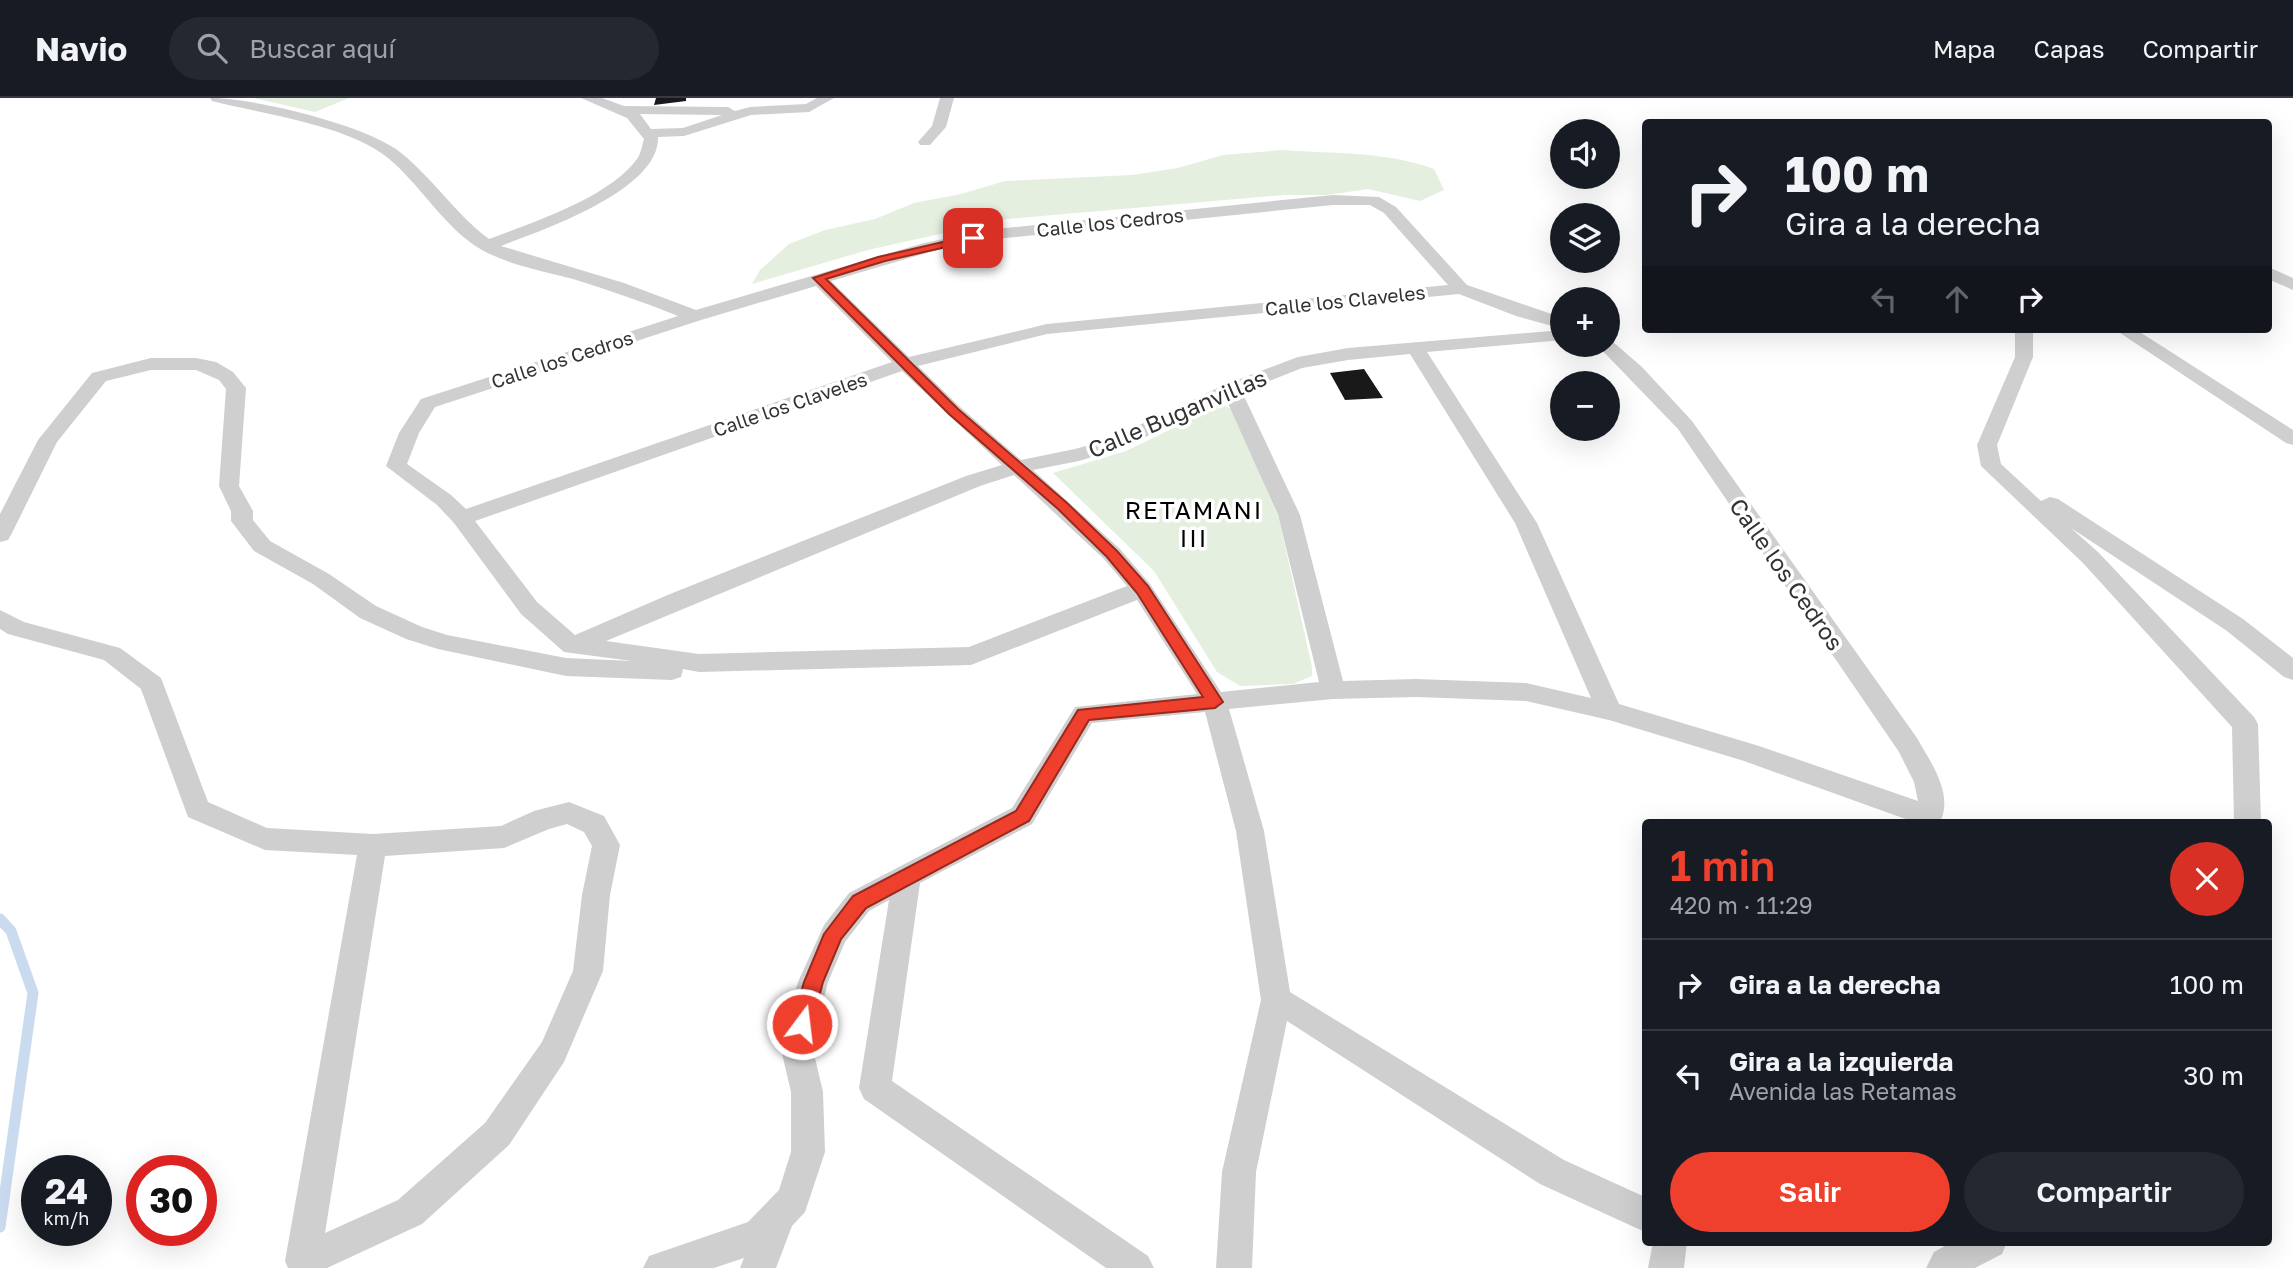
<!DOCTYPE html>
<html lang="es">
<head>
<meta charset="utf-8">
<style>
  :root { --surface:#171b24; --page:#242831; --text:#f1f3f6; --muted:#9ea1a6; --line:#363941; --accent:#ef3f2d }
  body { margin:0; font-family:"Golos Text",sans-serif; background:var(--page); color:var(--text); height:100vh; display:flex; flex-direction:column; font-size:26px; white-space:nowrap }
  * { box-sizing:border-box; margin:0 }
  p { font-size:23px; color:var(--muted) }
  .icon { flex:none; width:38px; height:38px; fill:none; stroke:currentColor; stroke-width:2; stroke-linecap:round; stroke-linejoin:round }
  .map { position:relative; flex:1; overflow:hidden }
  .drawer { position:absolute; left:1642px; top:721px; width:630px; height:427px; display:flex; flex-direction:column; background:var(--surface); border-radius:7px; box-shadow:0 7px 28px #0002 }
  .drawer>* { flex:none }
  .guide { position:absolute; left:1642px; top:21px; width:630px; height:214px; border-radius:7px; box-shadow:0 7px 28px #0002; background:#171b24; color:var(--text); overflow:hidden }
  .fabs { position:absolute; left:1550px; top:21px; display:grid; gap:14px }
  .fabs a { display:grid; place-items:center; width:70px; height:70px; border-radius:50%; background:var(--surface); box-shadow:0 7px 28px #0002; font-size:35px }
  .speed { position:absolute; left:21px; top:1057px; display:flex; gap:14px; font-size:35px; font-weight:700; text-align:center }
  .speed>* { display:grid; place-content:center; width:91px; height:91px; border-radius:50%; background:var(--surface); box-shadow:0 7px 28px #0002; line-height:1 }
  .speed small { font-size:18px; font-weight:400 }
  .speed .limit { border:10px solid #d22; background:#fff; color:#111 }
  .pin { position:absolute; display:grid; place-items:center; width:60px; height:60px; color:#fff; margin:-30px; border-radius:14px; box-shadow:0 4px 10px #0006 }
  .me { position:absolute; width:77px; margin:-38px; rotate:15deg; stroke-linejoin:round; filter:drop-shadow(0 0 5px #0008) }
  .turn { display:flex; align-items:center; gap:24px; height:147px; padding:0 28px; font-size:32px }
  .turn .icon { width:91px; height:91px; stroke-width:2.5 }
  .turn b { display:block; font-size:49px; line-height:60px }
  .lanes { display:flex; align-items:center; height:66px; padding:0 28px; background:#0003; justify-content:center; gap:35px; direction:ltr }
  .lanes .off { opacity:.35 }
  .round { display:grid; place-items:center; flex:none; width:74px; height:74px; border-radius:37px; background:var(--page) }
  .summary { display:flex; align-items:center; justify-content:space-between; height:119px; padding:0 28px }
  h1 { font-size:42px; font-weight:600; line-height:52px; color:var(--accent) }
  .button { display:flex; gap:14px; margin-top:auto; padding:14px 28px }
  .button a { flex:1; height:80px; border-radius:42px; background:var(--accent); color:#fff; font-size:28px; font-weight:600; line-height:80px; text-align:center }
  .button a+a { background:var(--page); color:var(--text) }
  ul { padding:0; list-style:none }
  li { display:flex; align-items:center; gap:21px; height:91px; padding:0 28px; border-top:2px solid var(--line) }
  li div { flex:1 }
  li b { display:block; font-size:26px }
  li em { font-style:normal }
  header { display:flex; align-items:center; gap:42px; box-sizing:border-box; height:98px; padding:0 35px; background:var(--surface); border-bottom:2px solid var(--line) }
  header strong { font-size:33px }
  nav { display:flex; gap:38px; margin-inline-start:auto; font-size:24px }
  .search { width:490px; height:63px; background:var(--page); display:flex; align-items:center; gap:18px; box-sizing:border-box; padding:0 24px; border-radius:38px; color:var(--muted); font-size:26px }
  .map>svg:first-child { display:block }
  .green { fill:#e5efe0 }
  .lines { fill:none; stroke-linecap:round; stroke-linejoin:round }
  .stream { stroke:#cbdbef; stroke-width:11 }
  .building { fill:#191919 }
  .minor { fill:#cfcfcf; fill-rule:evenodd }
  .route { fill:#ef3f2d; stroke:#9b291d; stroke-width:2 }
  .labels { text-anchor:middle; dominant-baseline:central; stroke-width:7; stroke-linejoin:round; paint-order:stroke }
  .far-street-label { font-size:19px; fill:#323232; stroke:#fff }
  .street-label { font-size:23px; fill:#323232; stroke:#fff }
  .neighbourhood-label { font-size:24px; letter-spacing:2px; fill:#000; stroke:#fff }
</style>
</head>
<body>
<header>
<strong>Navio</strong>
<div class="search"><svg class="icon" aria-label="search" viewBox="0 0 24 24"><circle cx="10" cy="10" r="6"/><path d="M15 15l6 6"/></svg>Buscar aquí</div>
<nav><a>Mapa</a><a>Capas</a><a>Compartir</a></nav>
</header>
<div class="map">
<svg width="2293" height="1170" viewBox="0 0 2293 1170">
  <rect width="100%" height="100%" fill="#fff"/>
  <path class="green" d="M254 0H349L315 14Z
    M1283 52C1334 56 1386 53 1434 71L1444 92 1420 103 1368 91 1327 97H1285L1007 121 868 152 752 186 760 172 789 146 825 132 875 121 914 105 961 96 1005 83 1132 77 1178 70 1223 57Z
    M1225 308 1233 312 1279 421 1312 569V578L1293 586 1240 588 1217 574 1154 473 1053 375 1126 353 1213 311Z"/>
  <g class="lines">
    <path class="stream" d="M0 821 11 833 33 895 0 1129"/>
  </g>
  <path class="building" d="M656 0H686V3L654 7Z
    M1364 271 1383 300 1345 302 1330 275Z"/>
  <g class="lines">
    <path class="minor" d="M210 0C255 0 360 26 396 51 431 77 454 115 489 141 534 124 608 100 637 61 641 56 642 47 644 41L627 20 581 0H602L624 8 728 9 735 13 750 9 806 6 817 0H834L809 14 751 17 684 38 658 39C660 92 543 132 501 148L624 185 696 212 924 145 995 131 1333 97 1379 99 1396 109 1467 187 1563 220V231L1516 218 1459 196 1047 236 918 268 960 309 1021 362 1075 351 1110 341 1224 287 1298 259 1348 250 1563 232V242L1427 254 1537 425 1619 606 1759 648 1918 703 1914 684 1899 654 1678 331 1597 247H1608V242L1612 243 1642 269 1692 323 1917 640C1931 665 1954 696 1940 724H1914L1744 663 1609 622 1526 603 1416 599 1333 601 1229 611 1264 733 1290 894 1564 1062 1645 1099V1134L1540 1086 1287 923 1256 1074 1252 1170H1216L1222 1074 1261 902 1236 733 1205 614 1092 625 1032 726 920 785 892 983 1148 1158 1154 1170H1106L864 1001 859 990 889 802 869 813 845 844 828 884 812 947 823 994 825 1054 805 1114 792 1128 776 1170H740L744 1160 714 1170H643L649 1158 748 1124 779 1092 791 1054V994L780 947 798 884 824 827 849 795 1012 710 1075 609 1197 596 1137 502 971 567 699 574 683 571 681 579 672 582 566 578 438 551 406 541 360 520 313 486 254 453 231 423V413L219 388 226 291 219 282 196 272H151L106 283 57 344 11 437 8 442 0 444V416L38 342 92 275 151 260H196L216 264 233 274 246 290 239 388 253 413V422L270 443 329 476 376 508 422 529 447 537 566 560 632 563 564 554 521 516 454 425 437 407 386 368 399 335 421 301 678 218C643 204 609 192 573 181 543 173 509 167 482 152 444 130 421 87 388 60 348 27 263 16 212 3ZM640 16 722 17 683 30 651 31ZM1333 107H1370L1384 115 1448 187 1047 226 909 259 831 183 933 153 995 141ZM816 188 892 264 466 411 451 397 407 366 419 335 435 309 701 222ZM1410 256 1515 425 1591 600 1526 585 1416 581 1343 583 1300 417 1242 294 1302 270 1348 262ZM902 273 1002 367 966 378 670 496 575 537 537 504 475 423ZM1226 301 1278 417 1319 584 1221 594 1150 486 1120 451 1033 372 1079 363 1124 349ZM1014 377 1104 461 1127 488 969 549 699 556 606 543 980 388Z
      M940 0H954L946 29 930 47H920L918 44 932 28Z
      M2268 169 2293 180V192L2268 181Z
      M2015 231H2033V259L1997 347 2001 366 2041 403 2050 399 2058 401 2243 521 2293 560V582L2284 579 2227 533 2071 430 2099 455 2254 619 2258 626 2261 724H2234L2232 629 2083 465 1981 368 1977 347 2015 259Z
      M2114 231H2135L2293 332V347L2286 345Z
      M0 512 24 524 120 550 161 580 208 704 267 730 373 736 501 728 534 713 569 704 604 718 620 747 610 797 603 873 564 964 509 1047 422 1126 327 1170H288L285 1163 357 757 265 752 188 719 141 591 104 562 8 536 0 531ZM567 726 584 734 592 748 582 797 573 873 542 944 485 1025 398 1102 325 1135 385 758 504 750 549 731Z
      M1653 1144H1687L1684 1170H1648Z
      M1952 1144H2007L2002 1156 1975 1170H1926L1934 1154Z"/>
  </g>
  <path class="route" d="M973 137 977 138V142L885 163 826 181 958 311 1067 405 1117 453 1148 488 1223 604 1215 610 1089 622 1029 723 866 810 841 841 823 884 812 926 809 933 802 935 795 933 792 926 804 884 824 836 853 798 1016 713 1078 612 1203 599 1137 495 1107 459 1058 411 949 316 813 180 878 159Z"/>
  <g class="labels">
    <g class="far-street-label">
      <text transform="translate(1110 124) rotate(-6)">Calle los Cedros</text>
      <text transform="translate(1345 202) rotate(-6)">Calle los Claveles</text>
      <text transform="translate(562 261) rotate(-18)">Calle los Cedros</text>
      <text transform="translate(790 306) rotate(-19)">Calle los Claveles</text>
    </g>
    <g class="street-label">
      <text transform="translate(1177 315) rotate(-23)">Calle Buganvillas</text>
      <text transform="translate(1787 476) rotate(55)">Calle los Cedros</text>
    </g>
    <g class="neighbourhood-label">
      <text x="1194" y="411">RETAMANI<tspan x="1194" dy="28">III</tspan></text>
    </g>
  </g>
</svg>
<div class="fabs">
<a><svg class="icon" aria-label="sound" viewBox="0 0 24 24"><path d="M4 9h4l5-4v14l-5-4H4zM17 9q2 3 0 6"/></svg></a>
<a><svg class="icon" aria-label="layers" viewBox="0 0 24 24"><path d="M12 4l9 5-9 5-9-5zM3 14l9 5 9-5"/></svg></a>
<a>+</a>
<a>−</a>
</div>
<div class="speed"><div>24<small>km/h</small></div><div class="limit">30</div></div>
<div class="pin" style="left:973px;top:140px;background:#d93025"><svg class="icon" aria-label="arrive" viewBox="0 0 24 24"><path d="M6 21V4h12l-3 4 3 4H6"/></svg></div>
<svg class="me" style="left:802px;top:926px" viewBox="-20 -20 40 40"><circle r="17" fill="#ef3f2d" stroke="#fff" stroke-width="3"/><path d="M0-11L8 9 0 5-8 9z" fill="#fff"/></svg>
<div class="guide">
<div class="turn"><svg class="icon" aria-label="right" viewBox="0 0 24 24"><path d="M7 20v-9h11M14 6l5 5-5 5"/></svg><div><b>100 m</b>Gira a la derecha</div></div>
<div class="lanes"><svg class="icon off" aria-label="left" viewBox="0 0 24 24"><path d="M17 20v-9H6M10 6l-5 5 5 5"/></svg><svg class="icon off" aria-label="ahead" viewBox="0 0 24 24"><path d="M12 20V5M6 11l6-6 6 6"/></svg><svg class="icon" aria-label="right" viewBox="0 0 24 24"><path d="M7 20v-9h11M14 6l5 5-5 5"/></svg></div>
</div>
<section class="drawer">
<div class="summary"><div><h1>1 min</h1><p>420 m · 11:29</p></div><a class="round" style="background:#d93025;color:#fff"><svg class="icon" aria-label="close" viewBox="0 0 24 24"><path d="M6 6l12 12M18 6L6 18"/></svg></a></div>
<ul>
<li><svg class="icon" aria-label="right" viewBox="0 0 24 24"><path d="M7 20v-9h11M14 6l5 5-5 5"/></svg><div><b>Gira a la derecha</b></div><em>100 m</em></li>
<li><svg class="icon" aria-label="left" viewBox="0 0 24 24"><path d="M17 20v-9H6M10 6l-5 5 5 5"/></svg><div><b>Gira a la izquierda</b><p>Avenida las Retamas</p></div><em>30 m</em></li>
</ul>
<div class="button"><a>Salir</a><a>Compartir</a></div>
</section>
</div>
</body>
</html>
